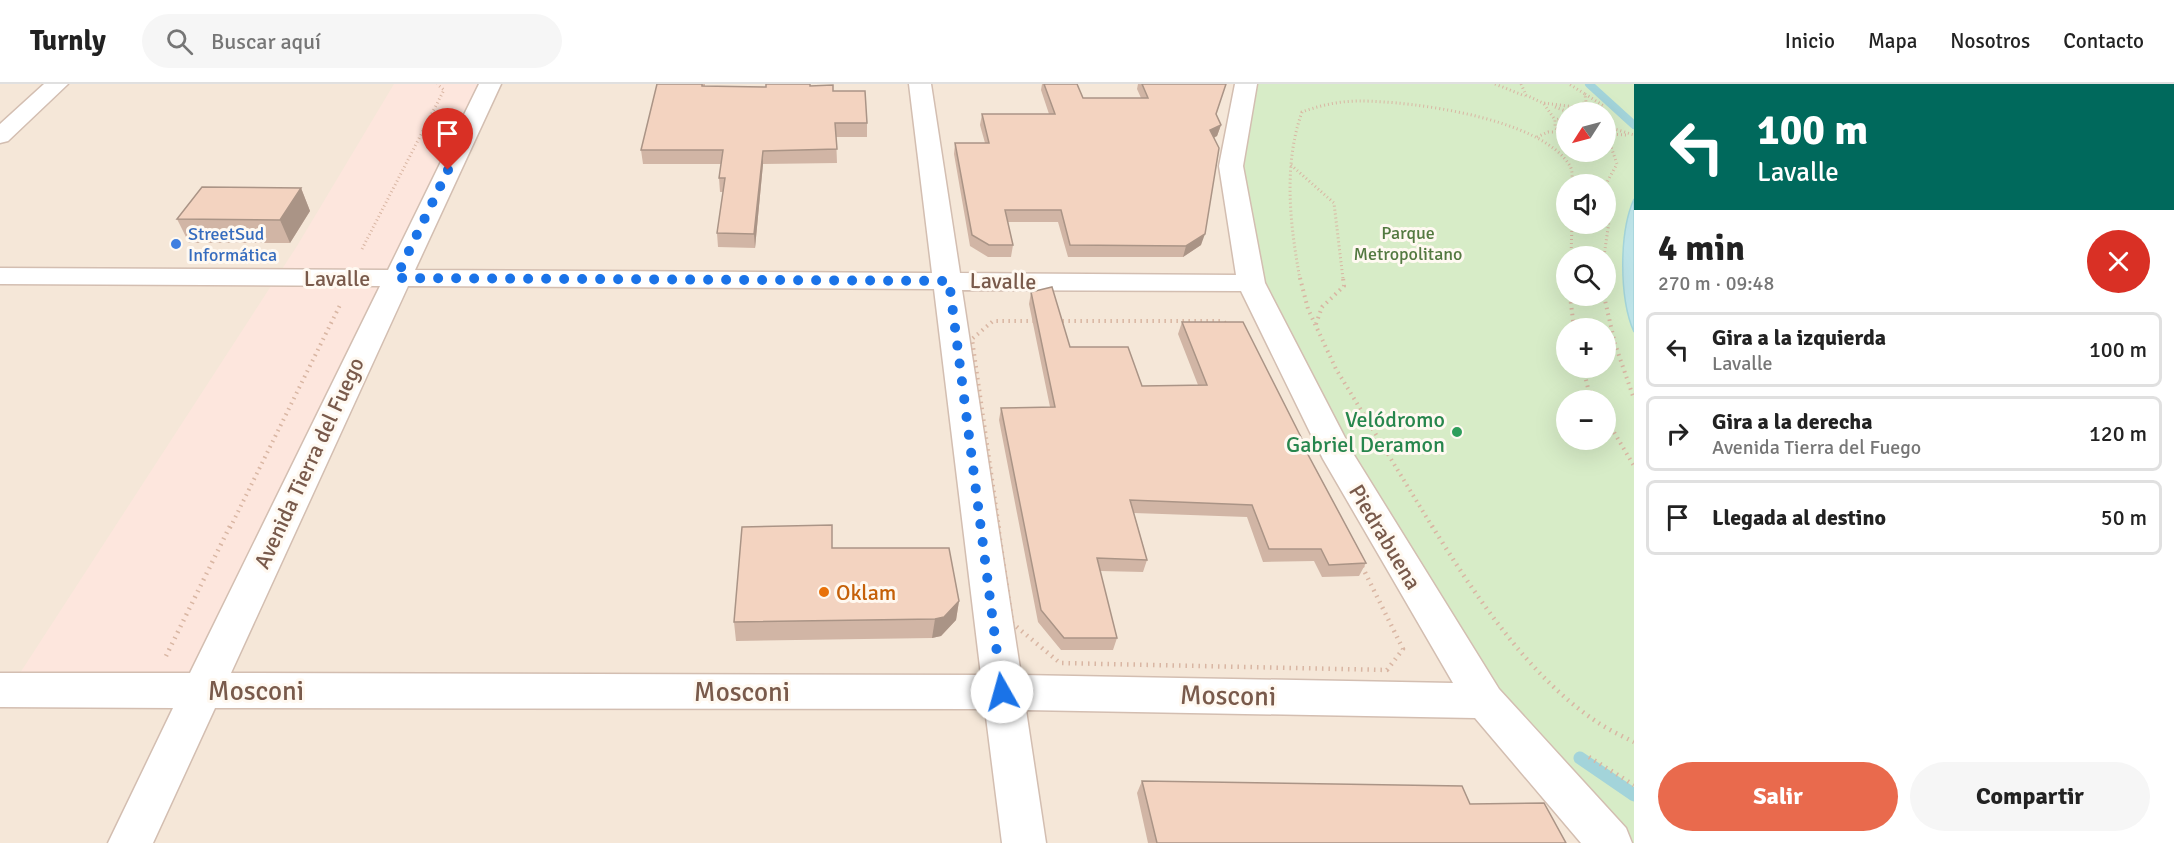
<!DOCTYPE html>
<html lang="es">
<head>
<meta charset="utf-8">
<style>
  :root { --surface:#fff; --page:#f6f6f6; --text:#222; --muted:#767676; --line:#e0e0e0; --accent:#e96a4d }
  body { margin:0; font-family:Signika,sans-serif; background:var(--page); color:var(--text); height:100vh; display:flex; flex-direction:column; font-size:22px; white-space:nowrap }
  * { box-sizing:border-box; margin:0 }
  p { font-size:20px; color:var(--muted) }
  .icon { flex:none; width:33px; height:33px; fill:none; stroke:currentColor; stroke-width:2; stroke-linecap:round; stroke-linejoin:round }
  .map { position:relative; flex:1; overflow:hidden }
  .drawer { display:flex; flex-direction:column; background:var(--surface); width:540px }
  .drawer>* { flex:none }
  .banner { background:#00695c; color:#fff; overflow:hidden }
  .needle { width:39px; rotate:234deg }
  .buttons { position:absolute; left:1556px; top:18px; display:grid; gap:12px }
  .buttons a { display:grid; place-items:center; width:60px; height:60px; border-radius:50%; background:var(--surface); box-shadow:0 6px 24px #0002; font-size:30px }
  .pin { position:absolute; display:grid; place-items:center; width:51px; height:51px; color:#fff; margin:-62px -26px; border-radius:50% 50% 50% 0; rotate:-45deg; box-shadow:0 0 6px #0007 }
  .pin .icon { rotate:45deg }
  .me { position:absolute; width:66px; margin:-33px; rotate:353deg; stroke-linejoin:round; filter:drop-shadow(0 0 4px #0008) }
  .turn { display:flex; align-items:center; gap:21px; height:126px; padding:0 24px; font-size:27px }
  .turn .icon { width:78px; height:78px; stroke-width:2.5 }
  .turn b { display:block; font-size:42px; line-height:51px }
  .round { display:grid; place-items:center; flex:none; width:63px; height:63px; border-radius:32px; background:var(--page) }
  .head { display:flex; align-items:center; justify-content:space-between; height:102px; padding:0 24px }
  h1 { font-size:36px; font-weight:700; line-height:45px }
  .action { display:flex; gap:12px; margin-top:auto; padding:12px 24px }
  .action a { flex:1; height:69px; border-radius:36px; background:var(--accent); color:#fff; font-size:24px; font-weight:700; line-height:69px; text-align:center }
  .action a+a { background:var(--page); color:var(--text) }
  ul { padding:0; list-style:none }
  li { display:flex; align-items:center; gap:18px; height:75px; margin:0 12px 9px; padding:0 12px; border:3px solid var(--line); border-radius:9px }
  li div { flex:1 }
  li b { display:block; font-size:22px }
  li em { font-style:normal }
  header { display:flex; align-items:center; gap:36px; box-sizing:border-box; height:84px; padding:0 30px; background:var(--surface); border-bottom:2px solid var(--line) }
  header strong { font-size:28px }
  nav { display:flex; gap:33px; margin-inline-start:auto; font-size:21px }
  .search { width:420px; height:54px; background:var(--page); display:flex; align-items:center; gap:15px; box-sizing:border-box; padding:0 21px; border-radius:33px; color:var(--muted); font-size:22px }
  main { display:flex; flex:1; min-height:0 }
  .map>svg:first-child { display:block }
  .residential { fill:#f5e7d8; fill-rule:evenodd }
  .commercial { fill:#fde6dd }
  .green { fill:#d7ecc7; fill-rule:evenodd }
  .water { fill:#bde3e8; stroke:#a3d4da; stroke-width:1.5 }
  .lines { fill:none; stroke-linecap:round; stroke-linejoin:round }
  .stream-far1 { stroke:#a3d4da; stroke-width:8 }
  .stream { stroke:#a3d4da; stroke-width:13 }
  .minor-casing { stroke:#d3beb1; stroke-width:3 }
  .path-far2 { stroke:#d9b6a3; stroke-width:3; stroke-dasharray:1 3; stroke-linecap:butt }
  .path-far1 { stroke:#d9b6a3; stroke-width:4; stroke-dasharray:1.5 4.5; stroke-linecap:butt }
  .path { stroke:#d9b6a3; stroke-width:4.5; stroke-dasharray:1.5 5; stroke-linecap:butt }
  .minor { fill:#fff; fill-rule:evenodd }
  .wall { fill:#d1b5a5 }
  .shaded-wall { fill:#aa9486 }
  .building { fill:#f3d3c0; stroke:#aa9486; stroke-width:1.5 }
  .route { stroke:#1a73e8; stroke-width:10; stroke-dasharray:0 18 }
  .shop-dot { fill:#3f7fe0; stroke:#fff9f1; stroke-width:2 }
  .leisure-dot { fill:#2e9e5b; stroke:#fff9f1; stroke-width:2 }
  .food-dot { fill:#e8710a; stroke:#fff9f1; stroke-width:2 }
  .labels { text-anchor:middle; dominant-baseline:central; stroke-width:6; stroke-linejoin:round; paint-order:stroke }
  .far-park-label { font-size:18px; fill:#537940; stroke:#fff9f1 }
  .far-shop-label { font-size:18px; fill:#366cbe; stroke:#fff9f1; text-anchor:start }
  .street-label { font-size:22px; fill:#795a4b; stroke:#fff9f1 }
  .leisure-label { font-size:22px; fill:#27864d; stroke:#fff9f1; text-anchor:end }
  .food-label { font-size:22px; fill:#c56008; stroke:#fff9f1; text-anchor:start }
  .near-street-label { font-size:27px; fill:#795a4b; stroke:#fff9f1 }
</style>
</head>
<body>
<header>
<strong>Turnly</strong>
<div class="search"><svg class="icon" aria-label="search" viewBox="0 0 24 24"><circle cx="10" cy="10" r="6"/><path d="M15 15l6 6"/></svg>Buscar aquí</div>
<nav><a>Inicio</a><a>Mapa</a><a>Nosotros</a><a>Contacto</a></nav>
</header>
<main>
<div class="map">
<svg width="1634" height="759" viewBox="0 0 1634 759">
  <rect width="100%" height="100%" fill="#fdf5ea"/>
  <path class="residential" d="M0 0H1634V759H0ZM1566 28H1605V68H1566ZM1566 100H1605V140H1566ZM1566 172H1605V212H1566ZM1566 244H1605V284H1566ZM1566 316H1605V356H1566Z"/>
  <path class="commercial" d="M394 0H490L202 607 9 606 297 162Z"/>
  <path class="green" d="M1246 0H1634V759H1610L1485 617 1251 199 1231 82ZM1566 28H1605V68H1566ZM1566 100H1605V140H1566ZM1566 172H1605V212H1566ZM1566 244H1605V284H1566ZM1566 316H1605V356H1566Z"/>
  <path class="water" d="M1634 115V248C1619 214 1619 148 1634 115Z"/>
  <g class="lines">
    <path class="stream-far1" d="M1589 0 1634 41"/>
    <path class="stream" d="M1580 674 1634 711"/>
    <defs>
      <path id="minor" d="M44 0H68L8 57 0 59V40Z
        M479 0H501L415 186 932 189 909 0H931L960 189 1236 191 1219 82 1235 0H1257L1243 82 1265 199 1354 371 1499 605 1626 744 1632 759H1581L1475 634 1026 626 1046 759H1002L985 625 215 624 153 759H108L173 624 0 623V589H190L380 202 0 200V184L388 186ZM408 202 934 205 981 591 231 589ZM962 206 1241 207 1323 375 1453 599 1021 591Z"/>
    </defs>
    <use href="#minor" class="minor-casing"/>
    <path class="path-far2" d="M1495 0 1525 12
      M1521 0 1526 11 1545 20
      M1585 10 1604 22 1598 28
      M1544 19 1575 23 1586 18 1585 10 1569 0
      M1544 20 1555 36
      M1555 23 1568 28
      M1566 33 1555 36V44L1566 51
      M1605 42 1634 51
      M1609 50 1627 51
      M1537 53 1548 48H1560
      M1291 81 1334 119 1343 195
      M362 165 444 6 437 0
      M1571 172 1572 140
      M1604 172 1611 124 1606 100 1617 80 1608 54
      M1300 195C1290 141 1283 81 1302 28 1321 21 1340 17 1360 17 1411 17 1542 34 1570 82 1573 87 1572 95 1572 100"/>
    <path class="path-far1" d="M1300 194 1308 225 1336 285 1433 444
      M1570 212 1574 244
      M1604 212 1615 260 1634 315
      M1316 240 1322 223 1344 202 1343 194
      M1583 284 1588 304 1595 316
      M1605 333 1634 382
      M230 444 340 221
      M999 444 972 255 993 237H1222L1247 252 1342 444"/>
    <path class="path" d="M998 442 1012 539 1060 579 1387 586 1403 565 1342 442
      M1432 442C1475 511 1529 593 1597 638 1609 646 1622 652 1634 658
      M166 572 230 442
      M1589 673 1634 701"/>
    <use href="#minor" class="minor"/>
  </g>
  <path class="wall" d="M657 0H705V2L766 3 810 2 833 7 867 39V53H836L837 79 763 80 755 164 718 163 717 149 723 108H720L719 94 721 80H643L641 66Z
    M1042 0H1077L1083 14H1141L1137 5 1138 0H1226L1216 31 1221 41 1217 52 1214 54 1201 161 1183 173H1068L1058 138H1008L1013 161 1011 173H988L970 162 954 70 955 59H985L980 41 982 30H1049L1041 6Z
    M301 104 310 127 290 159H189L177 135Z
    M1031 208 1070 263 1142 302 1198 301 1178 250 1182 238 1307 365 1306 367 1366 479 1359 492 1322 493 1314 477 1263 478 1247 433 1134 429 1147 476 1143 488 1100 487 1117 554 1113 566H1061L1038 538 999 336 1001 324 1050 323 1029 220Z
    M832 464 959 517 956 536 941 552 932 554 736 557 734 538Z
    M1142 697 1470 720 1566 759H1148L1137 709Z"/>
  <path class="shaded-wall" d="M1221 41 1217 52 1206 57 1210 46Z
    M763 67V80L755 164 754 150Z
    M301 104 310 127 290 159 280 136Z
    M1205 150 1201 161 1183 173 1186 162Z
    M959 517 956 536 941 552 932 554 935 535Z"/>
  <path class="building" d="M657 0H702V2L766 3V0H810V2L833 1V7H865L867 39H835L837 65 763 67 754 150 717 149 725 94H719L723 66H641Z
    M1044 0H1077L1083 14H1148L1142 0H1226L1216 30 1221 41 1210 46 1219 64 1205 150 1186 162 1070 161 1061 126H1005L1013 161H989L972 151 955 59H989L982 30H1055Z
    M202 103 301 104 280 136 177 135Z
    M1052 203 1070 263H1128L1142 302 1207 301 1182 238H1243L1307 365H1305L1366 479 1329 481 1321 465H1269L1252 421 1130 416 1147 476 1097 474 1117 554H1064L1041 526 1001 324 1055 323 1031 208Z
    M832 441V464H949L959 517 944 533 935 535 734 538 742 443Z
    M1142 697 1462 702 1470 720 1544 719 1566 759H1157Z"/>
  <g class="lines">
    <path class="route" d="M448 86 396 194 949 197 1002 608"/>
  </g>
  <circle class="shop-dot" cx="176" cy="160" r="6"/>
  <circle class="leisure-dot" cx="1457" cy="348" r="6"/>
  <circle class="food-dot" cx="824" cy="508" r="6"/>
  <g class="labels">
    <g class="far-park-label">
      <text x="1408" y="149">Parque<tspan x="1408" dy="21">Metropolitano</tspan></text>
    </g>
    <g class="far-shop-label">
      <text x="188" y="150">StreetSud<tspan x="188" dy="21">Informática</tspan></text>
    </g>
    <g class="street-label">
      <text x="337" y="194">Lavalle</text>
      <text transform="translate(1003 197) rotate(1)">Lavalle</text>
      <text transform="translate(309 379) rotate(-65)">Avenida Tierra del Fuego</text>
      <text transform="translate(1385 453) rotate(59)">Piedrabuena</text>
    </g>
    <g class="leisure-label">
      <text x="1445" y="335">Velódromo<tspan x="1445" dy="25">Gabriel Deramon</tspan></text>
    </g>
    <g class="food-label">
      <text x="836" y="508">Oklam</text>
    </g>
    <g class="near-street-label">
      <text x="256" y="607">Mosconi</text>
      <text x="742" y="608">Mosconi</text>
      <text transform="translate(1228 612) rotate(1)">Mosconi</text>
    </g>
  </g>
</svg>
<div class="buttons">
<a><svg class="needle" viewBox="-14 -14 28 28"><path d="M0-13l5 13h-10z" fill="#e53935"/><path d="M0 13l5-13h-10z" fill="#767676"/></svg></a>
<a><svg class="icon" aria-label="sound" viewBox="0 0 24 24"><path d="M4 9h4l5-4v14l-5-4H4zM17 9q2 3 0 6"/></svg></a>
<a><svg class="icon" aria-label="search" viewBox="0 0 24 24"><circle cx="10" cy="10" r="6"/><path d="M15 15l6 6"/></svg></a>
<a>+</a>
<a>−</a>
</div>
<div class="pin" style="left:448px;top:86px;background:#d93025"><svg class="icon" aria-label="arrive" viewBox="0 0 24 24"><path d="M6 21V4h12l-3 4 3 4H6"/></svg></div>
<svg class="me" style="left:1002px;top:608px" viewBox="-20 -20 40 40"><circle r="19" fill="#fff"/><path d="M0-13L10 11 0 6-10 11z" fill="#1a73e8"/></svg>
</div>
<section class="drawer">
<div class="banner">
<div class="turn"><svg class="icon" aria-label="left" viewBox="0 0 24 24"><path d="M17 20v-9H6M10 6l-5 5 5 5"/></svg><div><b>100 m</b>Lavalle</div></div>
</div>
<div class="head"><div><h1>4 min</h1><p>270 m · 09:48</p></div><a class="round" style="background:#d93025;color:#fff"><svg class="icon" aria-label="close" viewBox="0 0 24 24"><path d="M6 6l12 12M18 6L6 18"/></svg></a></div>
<ul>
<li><svg class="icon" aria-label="left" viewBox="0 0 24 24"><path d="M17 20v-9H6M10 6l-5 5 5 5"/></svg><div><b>Gira a la izquierda</b><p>Lavalle</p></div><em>100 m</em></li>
<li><svg class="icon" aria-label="right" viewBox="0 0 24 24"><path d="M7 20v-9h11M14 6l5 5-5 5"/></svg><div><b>Gira a la derecha</b><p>Avenida Tierra del Fuego</p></div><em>120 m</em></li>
<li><svg class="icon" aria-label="arrive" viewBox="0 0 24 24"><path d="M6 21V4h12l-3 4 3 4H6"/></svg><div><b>Llegada al destino</b></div><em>50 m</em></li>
</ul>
<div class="action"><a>Salir</a><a>Compartir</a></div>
</section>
</main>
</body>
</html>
